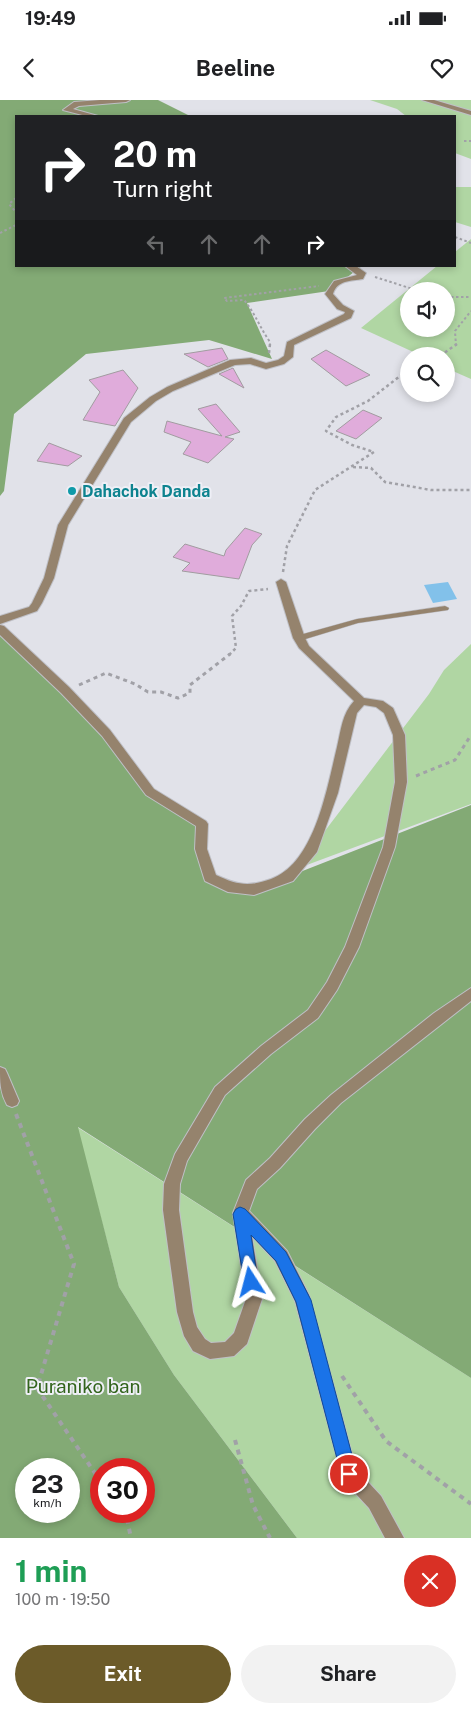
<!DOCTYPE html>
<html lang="en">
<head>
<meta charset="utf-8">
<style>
  :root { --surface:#fff; --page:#f2f2f2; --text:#202124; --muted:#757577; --accent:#6c5b29 }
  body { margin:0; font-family:"Public Sans",sans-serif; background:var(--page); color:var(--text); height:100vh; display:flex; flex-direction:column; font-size:19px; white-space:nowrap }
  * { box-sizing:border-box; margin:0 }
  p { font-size:16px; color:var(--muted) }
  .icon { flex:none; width:28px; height:28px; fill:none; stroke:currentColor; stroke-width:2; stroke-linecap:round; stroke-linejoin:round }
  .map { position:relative; height:1438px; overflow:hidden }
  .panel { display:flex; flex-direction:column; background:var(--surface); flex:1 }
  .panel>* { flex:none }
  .banner { position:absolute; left:15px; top:15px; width:441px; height:152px; border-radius:0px; box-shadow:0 2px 8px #0003; background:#202124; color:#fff; overflow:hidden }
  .controls { position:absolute; left:400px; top:182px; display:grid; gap:10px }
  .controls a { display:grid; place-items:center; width:55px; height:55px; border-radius:50%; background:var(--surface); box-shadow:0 2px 8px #0003; font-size:25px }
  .speed { position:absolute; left:15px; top:1358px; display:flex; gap:10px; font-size:25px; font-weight:700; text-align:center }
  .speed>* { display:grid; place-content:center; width:65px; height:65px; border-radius:50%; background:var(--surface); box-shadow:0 2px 8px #0003; line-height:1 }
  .speed small { font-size:12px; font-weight:400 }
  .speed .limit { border:8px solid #d22; background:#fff; color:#111 }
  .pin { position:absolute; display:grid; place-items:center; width:42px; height:42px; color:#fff; margin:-21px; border:2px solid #fff; border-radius:50%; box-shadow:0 1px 5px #0007 }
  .me { position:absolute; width:55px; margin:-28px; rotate:351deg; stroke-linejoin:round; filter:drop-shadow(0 0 4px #0008) }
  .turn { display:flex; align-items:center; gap:18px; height:105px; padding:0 15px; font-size:22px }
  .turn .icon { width:65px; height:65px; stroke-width:2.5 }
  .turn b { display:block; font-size:35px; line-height:42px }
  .lanes { display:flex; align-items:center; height:48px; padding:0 15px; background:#0003; justify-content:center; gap:25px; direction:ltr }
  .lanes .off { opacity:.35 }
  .round { display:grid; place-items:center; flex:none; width:52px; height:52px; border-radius:26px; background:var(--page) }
  .overview { display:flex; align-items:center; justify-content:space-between; height:85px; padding:0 15px }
  h1 { font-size:30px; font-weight:700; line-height:38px; color:#1e9e55 }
  .cta { display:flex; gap:10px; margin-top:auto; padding:10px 15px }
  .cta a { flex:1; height:58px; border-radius:30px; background:var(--accent); color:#fff; font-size:20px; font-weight:700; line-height:58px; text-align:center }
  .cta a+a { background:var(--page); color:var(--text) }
  .status { display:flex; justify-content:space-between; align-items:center; height:35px; padding:0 25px; background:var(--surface); direction:ltr }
  .status svg { height:14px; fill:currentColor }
  header { display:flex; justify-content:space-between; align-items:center; height:65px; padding:0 15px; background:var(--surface); font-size:22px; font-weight:700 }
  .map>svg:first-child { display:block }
  .green { fill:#b0d6a3; fill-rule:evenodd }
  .forest { fill:#83aa75; fill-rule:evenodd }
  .water { fill:#82c1ea }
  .building { fill:#e0acdb; stroke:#a19ca0 }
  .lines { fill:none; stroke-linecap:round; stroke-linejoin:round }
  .service-casing { stroke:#bfc0c7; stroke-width:1 }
  .minor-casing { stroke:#bfc0c7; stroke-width:2 }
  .path-far3 { stroke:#a1a1a7; stroke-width:2; stroke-dasharray:2.5 2.5; stroke-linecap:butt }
  .path-far2 { stroke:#a1a1a7; stroke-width:2.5; stroke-dasharray:3 3; stroke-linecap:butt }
  .path-far1 { stroke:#a1a1a7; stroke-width:3; stroke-dasharray:4 4; stroke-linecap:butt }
  .path { stroke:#a1a1a7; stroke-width:4; stroke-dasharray:5 5; stroke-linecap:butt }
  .service { fill:#95836d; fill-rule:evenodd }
  .minor { fill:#95836d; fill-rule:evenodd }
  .route { fill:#1a73e8; stroke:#114b97 }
  .culture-dot { fill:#0f9aa8; stroke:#eeeff6; stroke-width:2 }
  .labels { text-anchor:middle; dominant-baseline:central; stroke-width:4; stroke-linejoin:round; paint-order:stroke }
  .culture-label { font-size:16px; font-weight:bold; fill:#0d838f; stroke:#eeeff6; text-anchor:start }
  .near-park-label { font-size:19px; fill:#33651d; stroke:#eeeff6 }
</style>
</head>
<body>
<div class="status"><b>19:49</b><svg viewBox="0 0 49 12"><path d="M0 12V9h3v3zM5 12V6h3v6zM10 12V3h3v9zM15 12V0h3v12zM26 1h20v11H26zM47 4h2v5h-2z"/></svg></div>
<header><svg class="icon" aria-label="back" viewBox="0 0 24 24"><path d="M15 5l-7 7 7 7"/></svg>Beeline<svg class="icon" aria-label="heart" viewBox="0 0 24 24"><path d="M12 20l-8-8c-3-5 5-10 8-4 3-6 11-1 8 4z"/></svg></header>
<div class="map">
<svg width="471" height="1438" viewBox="0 0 471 1438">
  <rect width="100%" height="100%" fill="#e1e2e9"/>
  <path class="green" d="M370 0H471V59L455 53V16H406L397 9Z
    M455 87H471V127L455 122Z
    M471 139V279L446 268V256H422L361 228 437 166H455V152ZM446 191V229H409V191Z
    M471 544V704L296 769 429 594 444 570Z
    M77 1027 471 1278V1438H297L174 1275 119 1187Z"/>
  <path class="forest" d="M0 0H158L190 16H16V166H362L329 191 247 203 272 259 209 240 86 254 14 314 4 391 0 396Z
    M0 530 65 590 150 692 202 724 210 778 254 790 471 705V1278L78 1027 119 1187 174 1275 297 1438H0ZM26 1369H69V1411H26ZM101 1369H144V1411H101Z"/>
  <path class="water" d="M448 482 457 499 433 503 424 485Z"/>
  <path class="building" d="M222 248 228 259 208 267 184 254Z
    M326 250 370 275 346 286 311 259Z
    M233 268 244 288 219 274Z
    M123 270 138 288 115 326 83 320 100 292 89 280Z
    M216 304 240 332 225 337 234 339 208 363 183 354 191 342 164 332 167 321 222 336 198 309Z
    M363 310 382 318 356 339 336 331Z
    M49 343 82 356 68 366 37 361Z
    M245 428 262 434 252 445 239 479 182 471 190 463 173 457 185 444 224 456 226 450Z"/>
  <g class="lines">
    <defs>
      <path id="service" d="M445 506 449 508 448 510 358 523 299 541 295 538 296 536 357 519Z"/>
      <path id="minor" d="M100 0H130L126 2 79 6 73 9 98 16H86L63 10 74 2Z
        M422 0H434L471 11V15Z
        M345 166H356L366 173 363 179C351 181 337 180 333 194L343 205 354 211 351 218 294 245 293 257 284 264 266 269 250 264 235 265 173 291 156 301 131 322 68 425 54 478 42 503 37 511 0 524V516L29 507 32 503 44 478 58 425 124 318 150 297 167 287 230 260 251 258 266 263 278 260 284 256 287 242 344 214 345 212 337 209 325 194 334 181 357 175Z
        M281 479 286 482 305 538 309 546 364 598 383 601 393 608 405 635 407 682 395 747 359 847 337 890 318 918 271 954 225 995 187 1061 180 1084 179 1110 193 1212 197 1227 205 1239 211 1243 225 1242 234 1233 246 1199 233 1113 246 1080 270 1058 305 1019 331 995 434 913 471 888V901L341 1003 315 1029 280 1068 257 1089 249 1111 287 1151 309 1195 356 1369 381 1396 404 1438H385L369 1408 343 1380 295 1201 275 1161 252 1136 262 1199 247 1244 234 1256 210 1259 193 1251 184 1236 177 1212 163 1110 164 1084 175 1054 215 987 261 946 308 910 327 882 345 847 383 747 395 682 393 635 384 613 376 607 364 605 357 613 338 693 317 752 293 781 254 795 228 792 205 781 204 778 195 749 196 726 146 695 102 636 61 593 0 535V525L4 526 69 587 110 630 154 689 206 721 208 724 207 749 216 775C237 785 249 787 271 779 315 763 327 688 337 647 341 630 342 614 354 601L299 548 293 538 276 482Z
        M0 967 5 969 7 973 19 1001 17 1005 12 1007 7 1005C0 992 0 982 0 967Z"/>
    </defs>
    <use href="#service" class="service-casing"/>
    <use href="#minor" class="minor-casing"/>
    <path class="path-far3" d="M464 41H471
      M16 98 9 104 16 112
      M0 133 16 125
      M455 137 471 143
      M375 177 419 191
      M446 197H471
      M270 246V242C260 228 255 213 244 200L227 201 224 198 319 186
      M456 246 455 231 471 211"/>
    <path class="path-far2" d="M269 253 270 244
      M440 256 457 244
      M353 367 371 368 385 382 431 390H471
      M283 472 287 446 315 390 374 352 352 345 326 331 336 317 368 301 409 269
      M229 555 236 548 232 516 241 506 249 491 268 489"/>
    <path class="path-far1" d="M79 585 106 573 135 584 148 592H161L178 598 190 593V585L230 554
      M416 676 455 660 471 635"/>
    <path class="path" d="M16 1014 74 1164 37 1288 101 1382
      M342 1276 386 1341 471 1404
      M235 1340 253 1405 270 1438
      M121 1411 127 1419 131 1438"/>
    <use href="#service" class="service"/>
    <use href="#minor" class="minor"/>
  </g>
  <path class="route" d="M240 1107 245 1109 286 1152 311 1200 357 1374 355 1379 349 1381 343 1379 341 1374 296 1202 276 1161 251 1135 258 1182 256 1187 251 1189 246 1187 244 1182 233 1114 236 1109Z"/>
  <circle class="culture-dot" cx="72" cy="391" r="5"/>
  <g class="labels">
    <g class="culture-label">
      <text x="82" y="391">Dahachok Danda</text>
    </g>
    <g class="near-park-label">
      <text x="83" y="1286">Puraniko ban</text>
    </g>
  </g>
</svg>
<div class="controls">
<a><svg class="icon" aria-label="sound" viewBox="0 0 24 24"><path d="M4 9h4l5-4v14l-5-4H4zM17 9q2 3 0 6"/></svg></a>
<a><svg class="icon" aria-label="search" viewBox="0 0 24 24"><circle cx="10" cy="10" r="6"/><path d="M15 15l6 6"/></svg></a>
</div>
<div class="speed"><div>23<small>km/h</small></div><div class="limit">30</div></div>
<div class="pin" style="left:349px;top:1374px;background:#d93025"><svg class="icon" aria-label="arrive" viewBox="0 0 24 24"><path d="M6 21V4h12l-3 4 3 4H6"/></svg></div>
<svg class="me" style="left:251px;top:1182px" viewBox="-20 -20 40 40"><path d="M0-17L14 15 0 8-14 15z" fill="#1a73e8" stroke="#fff" stroke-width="4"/></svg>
<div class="banner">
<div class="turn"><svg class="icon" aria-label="right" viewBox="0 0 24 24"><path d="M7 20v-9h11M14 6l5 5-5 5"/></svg><div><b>20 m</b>Turn right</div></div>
<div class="lanes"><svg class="icon off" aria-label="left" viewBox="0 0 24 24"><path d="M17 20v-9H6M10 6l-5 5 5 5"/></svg><svg class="icon off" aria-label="ahead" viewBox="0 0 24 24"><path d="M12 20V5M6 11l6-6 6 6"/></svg><svg class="icon off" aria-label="ahead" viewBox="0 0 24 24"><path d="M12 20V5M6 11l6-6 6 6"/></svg><svg class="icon" aria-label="right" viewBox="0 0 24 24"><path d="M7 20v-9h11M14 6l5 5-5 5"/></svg></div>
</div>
</div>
<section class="panel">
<div class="overview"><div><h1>1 min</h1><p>100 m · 19:50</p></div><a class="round" style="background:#d93025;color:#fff"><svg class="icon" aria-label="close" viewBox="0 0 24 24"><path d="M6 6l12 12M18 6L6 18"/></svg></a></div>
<div class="cta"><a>Exit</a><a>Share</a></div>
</section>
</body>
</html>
